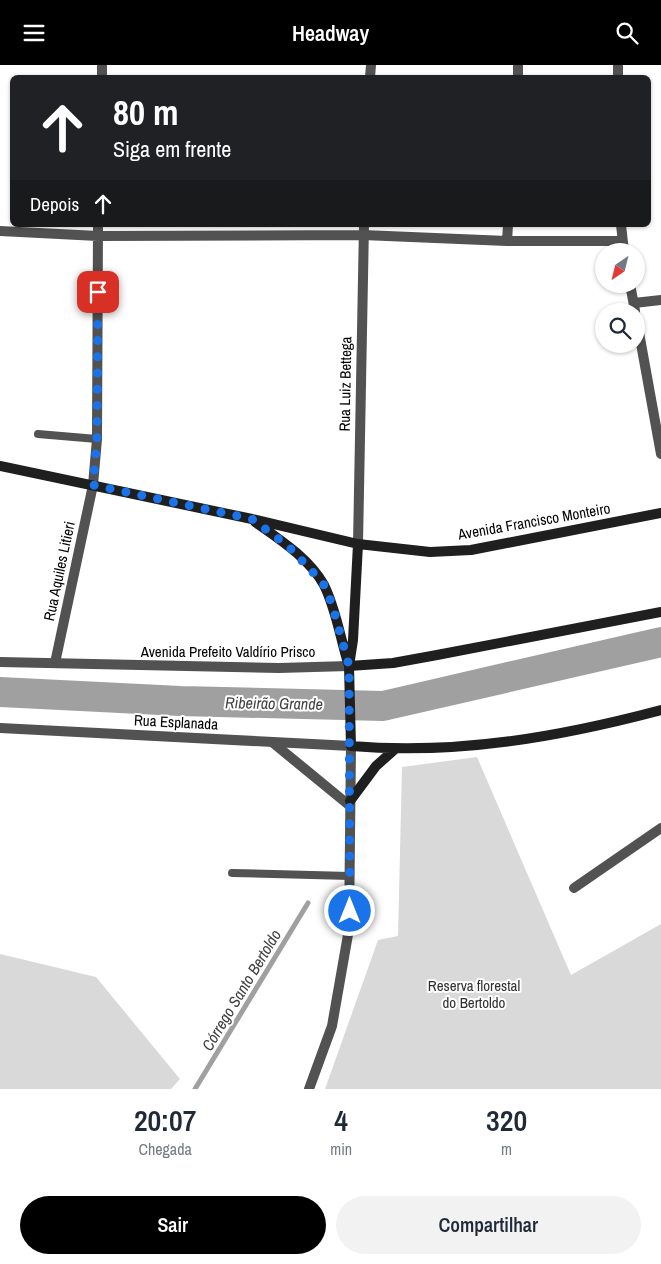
<!DOCTYPE html>
<html lang="pt">
<head>
<meta charset="utf-8">
<style>
  :root { --surface:#fff; --page:#f2f2f3; --text:#1f2937; --muted:#747a83; --accent:#000 }
  body { margin:0; font-family:"Archivo Narrow",sans-serif; background:var(--page); color:var(--text); height:100vh; display:flex; flex-direction:column; font-size:19px; white-space:nowrap }
  * { box-sizing:border-box; margin:0 }
  p { font-size:16px; color:var(--muted) }
  .icon { flex:none; width:28px; height:28px; fill:none; stroke:currentColor; stroke-width:2; stroke-linecap:round; stroke-linejoin:round }
  .map { position:relative; height:1024px; overflow:hidden }
  .side { display:flex; flex-direction:column; background:var(--surface); flex:1 }
  .side>* { flex:none }
  .top-card { position:absolute; left:10px; top:10px; width:641px; height:152px; border-radius:8px; box-shadow:0 1px 4px #0004; background:#202124; color:#fff; overflow:hidden }
  .needle { width:32px; rotate:215deg }
  .buttons { position:absolute; left:595px; top:178px; display:grid; gap:10px }
  .buttons a { display:grid; place-items:center; width:50px; height:50px; border-radius:50%; background:var(--surface); box-shadow:0 1px 4px #0004; font-size:25px }
  .pin { position:absolute; display:grid; place-items:center; width:42px; height:42px; color:#fff; margin:-21px; border-radius:10px; box-shadow:0 2px 8px #0006 }
  .me { position:absolute; width:55px; margin:-28px; rotate:0deg; stroke-linejoin:round; filter:drop-shadow(0 0 4px #0008) }
  .turn { display:flex; align-items:center; gap:18px; height:105px; padding:0 20px; font-size:22px }
  .turn .icon { width:65px; height:65px; stroke-width:2.5 }
  .turn b { display:block; font-size:35px; line-height:42px }
  .then { display:flex; align-items:center; height:48px; padding:0 20px; background:#0003; gap:10px; font-size:19px }
  .eta { display:flex; justify-content:space-evenly; align-items:center; height:85px; text-align:center }
  .eta b { font-size:30px; font-weight:600; line-height:35px }
  .button { display:flex; gap:10px; margin-top:auto; padding:10px 20px }
  .button a { flex:1; height:58px; border-radius:30px; background:var(--accent); color:#fff; font-size:20px; font-weight:600; line-height:58px; text-align:center }
  .button a+a { background:var(--page); color:var(--text) }
  header { display:flex; justify-content:space-between; align-items:center; height:65px; padding:0 20px; background:var(--accent); color:#fff; font-size:22px; font-weight:600 }
  .map>svg:first-child { display:block }
  .green { fill:#d9d9d9 }
  .lines { fill:none; stroke-linecap:round; stroke-linejoin:round }
  .stream { stroke:#a0a0a0; stroke-width:5 }
  .river { stroke:#a0a0a0; stroke-width:30 }
  .service { stroke:#525252; stroke-width:8 }
  .minor { stroke:#525252; stroke-width:10 }
  .tertiary { stroke:#525252; stroke-width:10 }
  .secondary { stroke:#1f1f1f; stroke-width:10 }
  .route { stroke:#1a73e8; stroke-width:9; stroke-dasharray:0 16.2 }
  .labels { text-anchor:middle; dominant-baseline:central; stroke-width:4; stroke-linejoin:round; paint-order:stroke }
  .street-label { font-size:15px; fill:#000; stroke:#fff }
  .park-label { font-size:15px; fill:#303030; stroke:#fff }
  .water-label { font-size:16px; font-style:italic; fill:#414141; stroke:#fff }
</style>
</head>
<body>
<header><svg class="icon" aria-label="menu" viewBox="0 0 24 24"><path d="M4 6h16M4 12h16M4 18h16"/></svg>Headway<svg class="icon" aria-label="search" viewBox="0 0 24 24"><circle cx="10" cy="10" r="6"/><path d="M15 15l6 6"/></svg></header>
<div class="map">
<svg width="661" height="1024" viewBox="0 0 661 1024">
  <rect width="100%" height="100%" fill="#fff"/>
  <path class="green" d="M477 692 571 910 661 859V1024H325L378 875 398 871 402 702Z
    M0 889 96 912 180 1014 171 1024H0Z"/>
  <g class="lines">
    <path class="stream" d="M195 1024 308 838"/>
    <path class="river" d="M0 627 180 636 383 641 661 577"/>
    <path class="service" d="M38 369 97 374
      M232 808 350 811"/>
    <path class="minor" d="M102 12V0
      M370 12 371 0
      M518 12V0
      M618 12V0
      M621 160 624 186
      M0 166 98 171 363 170 507 176H622
      M507 176 508 160
      M630 219 635 246
      M634 238 661 235
      M636 251 661 389
      M358 479 364 160
      M55 598 93 420 97 374 98 160
      M0 663 351 681
      M574 823 661 763"/>
    <path class="tertiary" d="M0 597 279 603 349 601
      M272 677 350 741
      M309 1024 332 961 349 864 351 681"/>
    <path class="secondary" d="M0 401 252 454 358 479 430 487 471 485 661 448
      M255 457C279 474 309 493 324 520 336 544 340 572 348 598
      M358 479 353 575 349 601 351 681C457 690 559 672 661 645
      M349 601 393 598 437 590 661 547
      M350 736 376 701 394 685"/>
  </g>
  <g class="lines">
    <path class="route" d="M98 227 97 374 93 420 252 454 288 481 323 518 332 539 349 601 350 846"/>
  </g>
  <g class="labels">
    <g class="street-label">
      <text transform="translate(345 319) rotate(-89)">Rua Luiz Bettega</text>
      <text transform="translate(534 456) rotate(-10)">Avenida Francisco Monteiro</text>
      <text transform="translate(59 506) rotate(-78)">Rua Aquiles Litieri</text>
      <text x="228" y="586">Avenida Prefeito Valdírio Prisco</text>
      <text transform="translate(176 657) rotate(3)">Rua Esplanada</text>
    </g>
    <g class="park-label">
      <text x="474" y="920">Reserva florestal<tspan x="474" dy="17">do Bertoldo</tspan></text>
    </g>
    <g class="water-label">
      <text transform="translate(274 638) rotate(1)">Ribeirão Grande</text>
      <text transform="translate(241 925) rotate(-59)">Córrego Santo Bertoldo</text>
    </g>
  </g>
</svg>
<div class="buttons">
<a><svg class="needle" viewBox="-14 -14 28 28"><path d="M0-13l5 13h-10z" fill="#e53935"/><path d="M0 13l5-13h-10z" fill="#747a83"/></svg></a>
<a><svg class="icon" aria-label="search" viewBox="0 0 24 24"><circle cx="10" cy="10" r="6"/><path d="M15 15l6 6"/></svg></a>
</div>
<div class="pin" style="left:98px;top:227px;background:#d93025"><svg class="icon" aria-label="arrive" viewBox="0 0 24 24"><path d="M6 21V4h12l-3 4 3 4H6"/></svg></div>
<svg class="me" style="left:350px;top:846px" viewBox="-20 -20 40 40"><circle r="17" fill="#1a73e8" stroke="#fff" stroke-width="3"/><path d="M0-11L8 9 0 5-8 9z" fill="#fff"/></svg>
<div class="top-card">
<div class="turn"><svg class="icon" aria-label="ahead" viewBox="0 0 24 24"><path d="M12 20V5M6 11l6-6 6 6"/></svg><div><b>80 m</b>Siga em frente</div></div>
<div class="then">Depois<svg class="icon" aria-label="ahead" viewBox="0 0 24 24"><path d="M12 20V5M6 11l6-6 6 6"/></svg></div>
</div>
</div>
<section class="side">
<div class="eta">
<div><b>20:07</b><p>Chegada</p></div>
<div><b>4</b><p>min</p></div>
<div><b>320</b><p>m</p></div>
</div>
<div class="button"><a>Sair</a><a>Compartilhar</a></div>
</section>
</body>
</html>
